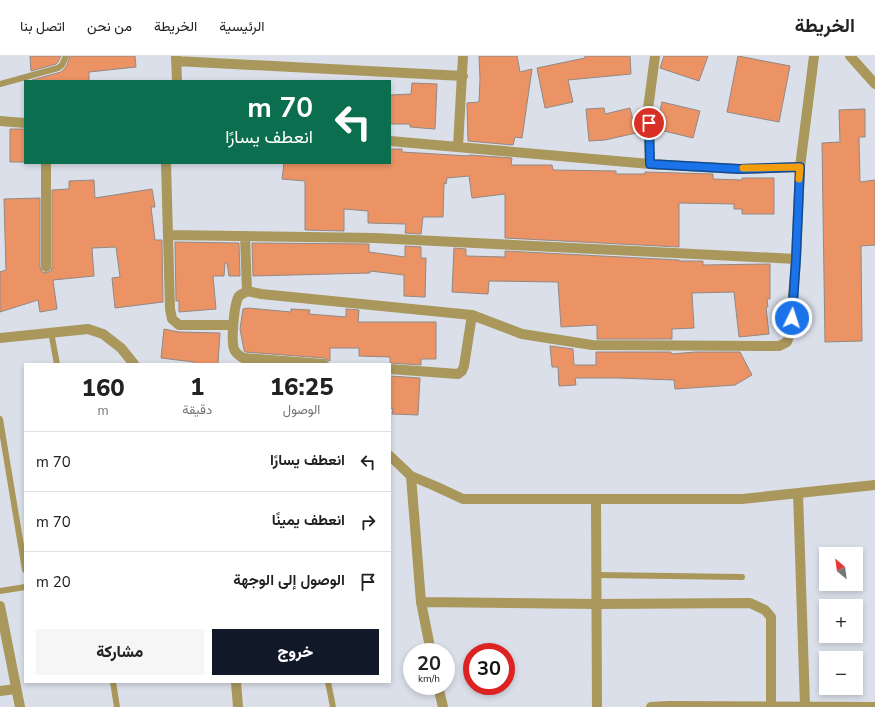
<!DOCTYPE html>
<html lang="ar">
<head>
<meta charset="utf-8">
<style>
  :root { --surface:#fff; --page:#f6f6f6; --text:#222; --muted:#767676; --line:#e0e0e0; --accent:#111827 }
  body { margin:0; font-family:"Nunito Sans",Vazirmatn,sans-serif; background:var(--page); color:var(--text); direction:rtl; height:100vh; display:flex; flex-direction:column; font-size:15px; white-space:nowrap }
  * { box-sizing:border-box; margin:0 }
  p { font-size:13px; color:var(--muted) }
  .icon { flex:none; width:22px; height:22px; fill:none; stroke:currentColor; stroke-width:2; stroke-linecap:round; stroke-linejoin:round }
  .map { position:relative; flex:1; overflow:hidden; direction:ltr }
  .panel { position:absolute; left:24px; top:307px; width:367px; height:320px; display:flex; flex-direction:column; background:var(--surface); border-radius:0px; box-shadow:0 2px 6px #0003; direction:rtl }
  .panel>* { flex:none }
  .top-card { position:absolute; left:24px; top:24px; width:367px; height:84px; border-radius:0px; box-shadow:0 2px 6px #0003; direction:rtl; background:#0b6e4f; color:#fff; overflow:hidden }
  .needle { width:26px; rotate:331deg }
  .tools { position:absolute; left:819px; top:491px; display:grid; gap:8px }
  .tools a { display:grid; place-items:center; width:44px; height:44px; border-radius:0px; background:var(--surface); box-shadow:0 2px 6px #0003; font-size:20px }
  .speed { position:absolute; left:403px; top:587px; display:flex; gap:8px; font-size:20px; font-weight:700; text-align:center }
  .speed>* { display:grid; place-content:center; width:52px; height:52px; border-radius:50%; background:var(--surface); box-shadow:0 2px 6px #0003; line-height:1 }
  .speed small { font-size:10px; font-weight:400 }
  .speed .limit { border:6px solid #d22; background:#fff; color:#111 }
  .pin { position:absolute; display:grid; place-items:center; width:34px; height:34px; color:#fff; margin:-17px; border:2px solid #fff; border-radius:50%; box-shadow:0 1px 4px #0007 }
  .me { position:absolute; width:44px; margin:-22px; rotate:4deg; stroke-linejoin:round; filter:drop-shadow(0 0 3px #0008) }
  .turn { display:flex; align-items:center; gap:14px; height:84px; padding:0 12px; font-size:18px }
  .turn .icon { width:52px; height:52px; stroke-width:2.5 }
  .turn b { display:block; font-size:28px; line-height:34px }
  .eta { display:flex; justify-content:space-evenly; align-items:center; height:68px; text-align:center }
  .eta b { font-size:24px; font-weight:800; line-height:28px }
  .action { display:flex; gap:8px; margin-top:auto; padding:8px 12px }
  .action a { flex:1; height:46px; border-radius:0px; background:var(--accent); color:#fff; font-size:16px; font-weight:800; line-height:46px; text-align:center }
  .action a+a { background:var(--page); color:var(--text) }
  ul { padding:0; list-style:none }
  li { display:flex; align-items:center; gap:12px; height:60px; padding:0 12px; border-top:1px solid var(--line) }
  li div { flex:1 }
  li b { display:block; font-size:15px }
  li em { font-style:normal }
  header { display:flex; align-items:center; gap:24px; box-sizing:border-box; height:56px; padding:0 20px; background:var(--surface); border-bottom:1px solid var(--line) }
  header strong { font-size:19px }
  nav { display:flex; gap:22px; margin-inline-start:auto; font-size:14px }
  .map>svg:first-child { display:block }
  .building { fill:#eb9365; stroke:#938883 }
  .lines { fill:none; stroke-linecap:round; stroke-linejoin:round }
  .service { stroke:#a9975b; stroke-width:6 }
  .minor { stroke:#a9975b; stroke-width:10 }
  .tertiary { stroke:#a9975b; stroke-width:10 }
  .route-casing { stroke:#114b97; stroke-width:10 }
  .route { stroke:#1a73e8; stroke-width:7 }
  .slow { stroke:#f59e0b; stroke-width:7 }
</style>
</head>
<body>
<header>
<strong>الخريطة</strong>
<nav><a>الرئيسية</a><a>الخريطة</a><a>من نحن</a><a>اتصل بنا</a></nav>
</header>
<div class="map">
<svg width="875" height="651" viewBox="0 0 875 651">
  <rect width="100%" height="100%" fill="#dadfea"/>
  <path class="building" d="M30 0H61L58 6 56 8 31 15Z
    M70 0H135L136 11 89 16V25H32V24L61 16 66 11Z
    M479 0H517L520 16 532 13 522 82 515 81 513 89 468 85 467 47 479 46 480 23Z
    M585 0H630L631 18 568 24 573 46 545 52 537 12 585 2Z
    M664 0H708L699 25 660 12Z
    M738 0 790 10 779 66 727 56Z
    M412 27 437 28 435 73 410 71V68H390V39L411 38Z
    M662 46 700 55 693 82 656 73Z
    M604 52 605 58 630 52 636 77 605 84 589 85 586 53Z
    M865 53V81H859L860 126 875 124V189L861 190 862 285 825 286 822 87 840 86 839 54Z
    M10 73H25V106H10Z
    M390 93H402V96L469 100V99L512 102 511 109H552L553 114 616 115V118H645V116L713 118V123L742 124V122H774V158H742V153H734V148L679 147V191L505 182V138L472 142 469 120 447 122 446 128 444 127 443 161H423L421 178 405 177 406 168 368 167V155L344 153V175L305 174V125L282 123 284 107H390Z
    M94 124 95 142 152 133 155 151H151L155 184H162L163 246 115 252 112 222 120 221 116 191 92 192 94 220 53 224 57 253 40 256 38 244 0 256V216L6 214 4 143 40 142V211L42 216 46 217 51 215 52 211V134L69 133V125Z
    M175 186 239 187 240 220H229L227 207H225L224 220H213L216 253 179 256V245H176Z
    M252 187 369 188V196L405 201V190L421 191V202H426L425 241 404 240V219L370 215V217L253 220Z
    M454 192 466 193V200L505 201V195L679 204V205H703V209L770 208V243H767L768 251H766L769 278 739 281 734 236 692 237 694 272 672 273V283H597V269L561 271 558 226 489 225 488 238 452 236Z
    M248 252 291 256V253L310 254 309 258 346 261V253L359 254 358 266H436V303H421V309L390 307V301L359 300V292H330V305L324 302 245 296 244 294 240 273 243 253Z
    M164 273 179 276 220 277 218 308H193L194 306 161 302Z
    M550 290 573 293 574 309H596V296H671V298L696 296H740L752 319 735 329 675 333 674 324 618 322H575L576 329 559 330 558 311H552Z
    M390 320 420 322 418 359 392 358 393 353 390 352Z"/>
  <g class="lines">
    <path class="service" d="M0 28 58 12 62 9 66 0
      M51 276 57 308
      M0 363 25 514
      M597 519 742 521
      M0 535 25 531
      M113 626 117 651
      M328 626 333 651"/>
    <path class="minor" d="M176 0 177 25
      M850 0 875 28
      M176 5 463 20
      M0 65 25 67
      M390 85 650 108 739 113 800 111
      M458 91 463 0
      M166 107 170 253 172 263 179 269H233
      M650 108 648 53 655 0
      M168 179 375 182 796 203
      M245 180 247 235C245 237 241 238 239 240 234 247 231 284 234 293 235 297 239 299 243 302L324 308
      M46 211V107
      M247 235 261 238 472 259 522 278 592 289 779 290 787 286 790 277 796 203 800 111 814 0
      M0 282 88 273 103 278 121 292 134 308
      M390 313 458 318 462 315 464 310 472 259
      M390 400 411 420 435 430 463 443H742L875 429
      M411 420 421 546 431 596
      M798 437 805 650
      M596 444 597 651
      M421 546 597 548 750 547 765 554 771 561V650
      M236 626 238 651
      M438 630 443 651
      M0 635 16 633
      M651 651 669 650 875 651"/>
    <path class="tertiary" d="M0 550 20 651"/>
  </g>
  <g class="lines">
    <defs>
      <path id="route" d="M649 67 650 108 739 113 800 111 796 203 792 262"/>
    </defs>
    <use href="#route" class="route-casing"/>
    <use href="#route" class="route"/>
    <path class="slow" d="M743 112 800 111 799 123"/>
  </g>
</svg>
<div class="tools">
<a><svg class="needle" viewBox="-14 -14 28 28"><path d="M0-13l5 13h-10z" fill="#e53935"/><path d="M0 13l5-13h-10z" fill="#767676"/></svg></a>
<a>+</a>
<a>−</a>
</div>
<div class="speed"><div>20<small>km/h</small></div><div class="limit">30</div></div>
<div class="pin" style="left:649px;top:67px;background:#d93025"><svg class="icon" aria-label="arrive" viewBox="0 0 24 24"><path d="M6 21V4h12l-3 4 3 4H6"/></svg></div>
<svg class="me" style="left:792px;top:262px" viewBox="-20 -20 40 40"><circle r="17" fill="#1a73e8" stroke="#fff" stroke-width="3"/><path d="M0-11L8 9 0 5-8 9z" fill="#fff"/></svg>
<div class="top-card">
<div class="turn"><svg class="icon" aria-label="left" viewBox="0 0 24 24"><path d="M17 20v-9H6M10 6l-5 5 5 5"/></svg><div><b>70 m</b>انعطف يسارًا</div></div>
</div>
<section class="panel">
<div class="eta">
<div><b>16:25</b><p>الوصول</p></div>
<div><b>1</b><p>دقيقة</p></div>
<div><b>160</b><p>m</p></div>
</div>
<ul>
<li><svg class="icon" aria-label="left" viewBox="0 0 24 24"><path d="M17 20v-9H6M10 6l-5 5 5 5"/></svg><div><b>انعطف يسارًا</b></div><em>70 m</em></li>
<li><svg class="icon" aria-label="right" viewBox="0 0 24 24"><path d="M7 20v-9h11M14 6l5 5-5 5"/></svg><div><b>انعطف يمينًا</b></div><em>70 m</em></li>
<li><svg class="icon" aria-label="arrive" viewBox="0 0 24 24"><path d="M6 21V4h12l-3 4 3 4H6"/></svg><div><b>الوصول إلى الوجهة</b></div><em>20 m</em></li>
</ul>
<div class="action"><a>خروج</a><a>مشاركة</a></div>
</section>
</div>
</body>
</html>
